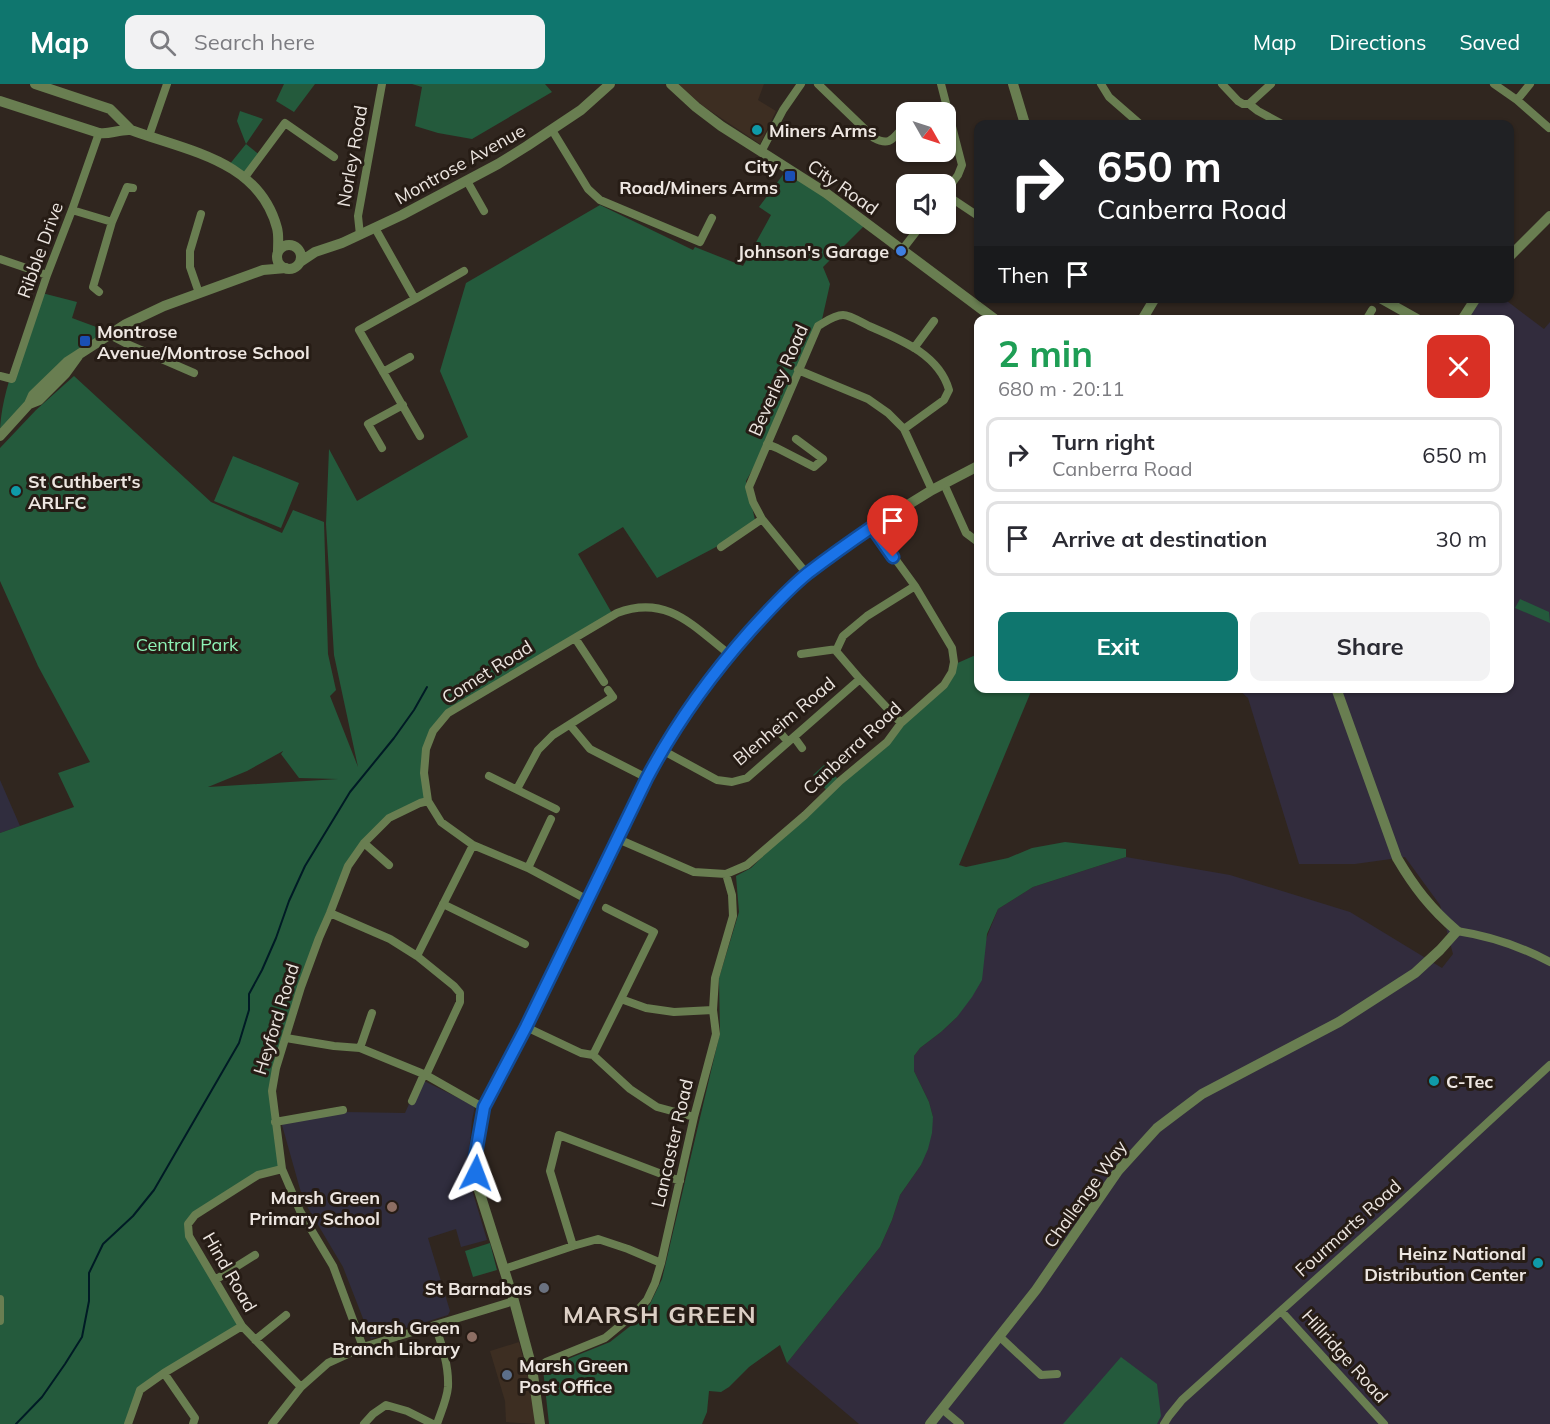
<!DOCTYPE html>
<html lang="en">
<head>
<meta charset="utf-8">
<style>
  :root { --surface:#fff; --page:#f2f2f3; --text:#2b2b33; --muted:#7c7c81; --line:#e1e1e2; --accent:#0f766e }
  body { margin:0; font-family:Mulish,sans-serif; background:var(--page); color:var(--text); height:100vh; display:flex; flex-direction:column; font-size:22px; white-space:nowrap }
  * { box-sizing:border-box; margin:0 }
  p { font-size:20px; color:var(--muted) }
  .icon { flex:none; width:33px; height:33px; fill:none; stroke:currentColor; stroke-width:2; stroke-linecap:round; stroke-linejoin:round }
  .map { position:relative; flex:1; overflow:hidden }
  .panel { position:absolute; left:974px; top:231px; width:540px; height:378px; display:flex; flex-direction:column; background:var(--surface); border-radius:12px; box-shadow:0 2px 4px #0004 }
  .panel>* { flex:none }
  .guide { position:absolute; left:974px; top:36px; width:540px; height:183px; border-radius:12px; box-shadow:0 2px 4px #0004; background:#202124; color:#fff; overflow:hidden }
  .needle { width:39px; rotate:129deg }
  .buttons { position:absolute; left:896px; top:18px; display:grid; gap:12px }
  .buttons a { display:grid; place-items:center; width:60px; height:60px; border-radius:12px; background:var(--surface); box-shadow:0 2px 4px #0004; font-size:30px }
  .pin { position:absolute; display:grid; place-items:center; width:51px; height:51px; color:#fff; margin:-62px -26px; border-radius:50% 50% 50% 0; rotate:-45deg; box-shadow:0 0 6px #0007 }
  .pin .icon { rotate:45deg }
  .me { position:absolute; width:66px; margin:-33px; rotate:3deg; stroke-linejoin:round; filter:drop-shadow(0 0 4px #0008) }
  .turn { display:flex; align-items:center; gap:21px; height:126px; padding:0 24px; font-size:27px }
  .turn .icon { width:78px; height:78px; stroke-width:2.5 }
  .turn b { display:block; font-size:42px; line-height:51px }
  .then { display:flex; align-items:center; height:57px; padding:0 24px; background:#0003; gap:12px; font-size:22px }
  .round { display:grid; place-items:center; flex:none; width:63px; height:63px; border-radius:12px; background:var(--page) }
  .headline { display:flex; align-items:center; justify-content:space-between; height:102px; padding:0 24px }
  h1 { font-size:36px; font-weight:700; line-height:45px; color:#1e9e55 }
  .button { display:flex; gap:12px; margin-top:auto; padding:12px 24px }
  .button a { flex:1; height:69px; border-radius:12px; background:var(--accent); color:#fff; font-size:24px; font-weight:700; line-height:69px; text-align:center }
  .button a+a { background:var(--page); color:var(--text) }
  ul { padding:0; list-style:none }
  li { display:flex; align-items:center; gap:18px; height:75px; margin:0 12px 9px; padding:0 12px; border:3px solid var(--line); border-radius:12px }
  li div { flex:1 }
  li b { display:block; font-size:22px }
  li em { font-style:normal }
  header { display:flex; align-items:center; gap:36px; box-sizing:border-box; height:84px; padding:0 30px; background:var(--accent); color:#fff }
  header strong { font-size:28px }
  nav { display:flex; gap:33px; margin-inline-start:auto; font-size:21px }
  .search { width:420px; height:54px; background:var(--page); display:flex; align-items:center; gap:15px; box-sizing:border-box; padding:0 21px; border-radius:12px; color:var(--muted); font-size:22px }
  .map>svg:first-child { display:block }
  .built { fill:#3d2e22 }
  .industrial { fill:#322c3d }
  .education { fill:#302d3e }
  .green { fill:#245a3c; fill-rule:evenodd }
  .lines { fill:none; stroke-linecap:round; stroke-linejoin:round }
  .stream { stroke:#001b25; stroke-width:2 }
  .minor { stroke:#697e51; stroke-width:8 }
  .tertiary { stroke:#697e51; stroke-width:10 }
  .route-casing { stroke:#114b97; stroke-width:15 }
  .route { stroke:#1a73e8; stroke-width:10 }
  .culture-dot { fill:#0f9aa8; stroke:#261c15; stroke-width:2 }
  .transit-dot { fill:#1a4fb4; stroke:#261c15; stroke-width:2 }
  .shop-dot { fill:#3f7fe0; stroke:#261c15; stroke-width:2 }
  .education-dot { fill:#8d6e63; stroke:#261c15; stroke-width:2 }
  .worship-dot { fill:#6b7280; stroke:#261c15; stroke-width:2 }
  .service-dot { fill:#5c6f8a; stroke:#261c15; stroke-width:2 }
  .labels { text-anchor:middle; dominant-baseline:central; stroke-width:6; stroke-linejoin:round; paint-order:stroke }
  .poi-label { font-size:18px; font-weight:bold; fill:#ede6e1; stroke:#261c15; text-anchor:end }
  .street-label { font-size:18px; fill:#ede6e1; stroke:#261c15 }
  .park-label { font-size:18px; fill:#8ef3b7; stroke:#261c15 }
  .district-label { font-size:24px; font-weight:bold; letter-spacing:1.5px; fill:#dccfc5; stroke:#261c15 }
</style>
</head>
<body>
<header>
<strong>Map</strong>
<div class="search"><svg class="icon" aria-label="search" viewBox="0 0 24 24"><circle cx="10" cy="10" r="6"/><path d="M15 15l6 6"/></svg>Search here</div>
<nav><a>Map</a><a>Directions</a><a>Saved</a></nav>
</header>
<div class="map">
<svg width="1550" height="1340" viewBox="0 0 1550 1340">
  <rect width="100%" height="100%" fill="#30261f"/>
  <path class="built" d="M678 0H764L758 16 776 27 760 60 703 22Z
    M519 1258 533 1312 535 1340 506 1338 505 1317 490 1267Z"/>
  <path class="industrial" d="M1503 214 1544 245 1550 238V1340H859L787 1279 880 1163 892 1136 900 1111 921 1081 933 1033 929 1018 914 987V972L920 964 941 948 957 933 988 850 998 825 1033 803 1126 773 1230 791 1350 828 1442 884 1453 870 1440 821 1405 773 1355 780H1299L1248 614 1238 605 1509 604V236L1460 235 1473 215Z"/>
  <path class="education" d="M0 696 20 742 0 749Z
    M420 995 475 1022 472 1036 467 1089 487 1156 461 1163 456 1145 428 1154 450 1227 448 1231 371 1255 343 1183 305 1119 300 1105 282 1041 283 1039 345 1028 405 1029Z"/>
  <path class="green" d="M284 0H315L294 28 276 17Z
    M412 0H545L552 8 472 55 438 49 415 42 422 3Z
    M240 27 263 35 246 60 261 72 245 93 229 81 246 60 237 37Z
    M785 88 867 139 823 183 830 200 821 240 767 360 746 397 755 436 716 463 657 494 623 443 578 470 613 531 448 629 426 665 428 717 389 734 348 782 286 954 272 1007 282 1085 258 1091 188 1140 192 1158 242 1242 138 1309 128 1340H0V749L74 723 58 689 90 678 38 582 0 497V364L36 326 74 292 211 418 282 449 293 426 324 438 328 570 336 606 330 612 358 683 334 571 326 440 329 365 357 417 468 353 440 287 466 199 600 121 693 166 695 163 743 182 771 131 759 123ZM283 667 281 670 299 694 338 695 208 703 247 687Z
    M42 209 77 218 72 234 107 247 52 289 0 351C0 305 26 252 42 209Z
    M233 372 299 399 281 444 214 417Z
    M1520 515 1549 528 1550 539 1515 524Z
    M978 570V604L1032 605 959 781 966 783 1008 774 1032 764 1065 758 1126 765V773L1033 803 998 825 987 850 982 896 972 913 957 933 941 948 920 964 914 972V987L929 1018 933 1033 932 1049 928 1065 921 1081 900 1111 892 1136 880 1163 787 1279 780 1261 749 1283 729 1303 721 1308 709 1307 707 1328 702 1340H549L543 1285 610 1258 633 1240 650 1220 662 1195 720 949 719 894 739 828 736 792 751 784 828 708 813 691 824 681 840 697 940 604 953 581Z
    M490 1159 497 1186 473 1193 465 1167Z
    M1121 1273 1157 1300 1161 1332 1157 1340H1063Z"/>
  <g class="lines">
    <path class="stream" d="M16 1340 42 1313 65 1280 82 1253 89 1217V1189L103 1160 133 1132 154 1106 239 959 249 926V910L262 886 276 854 289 817 305 782 350 708 394 654 414 626 427 603"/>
    <path class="minor" d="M818 0 874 54C892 64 894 51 906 41
      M941 0 962 81 958 91 945 109
      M1101 0 1109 13 1140 40
      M1222 0 1238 17 1243 20H1249L1258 27 1282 40
      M1494 0 1517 16 1549 44
      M1517 16 1530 0
      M1249 20 1271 0
      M552 46 588 105 600 116 700 158 712 134
      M149 52 167 0
      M761 68 783 26 801 0
      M245 93 285 39 334 73
      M467 97 484 127
      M945 110 978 132
      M72 126 112 138 127 103 133 104
      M375 144 415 215 359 246 420 352
      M360 151 358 132 382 0
      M902 166 922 140
      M0 175 47 191
      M99 208 93 203 112 138
      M199 209 190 183V167L201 130
      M415 215 464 187
      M1366 236 1372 226
      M108 250 127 260 194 289
      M914 264 934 237
      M798 286 868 315 888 329 904 345 932 406
      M383 288 410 273
      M0 292 12 295 47 191 72 126 99 49
      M767 360 777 364 814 383 823 375 796 355
      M382 364 368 340 403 321
      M944 400 966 449 978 458
      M721 463 762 435
      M807 490 762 435 753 418 749 403 818 242C825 238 834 231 843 231 850 231 861 238 869 242 899 255 939 270 949 306L944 316 904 345
      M575 554 604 598
      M801 570 837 565
      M901 639 860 595 836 567 843 552 867 532 915 502
      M570 641 590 665 647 694
      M778 646 788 658
      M794 653 802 664
      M662 666 717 696 732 698 747 694 860 595
      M489 692 556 725
      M517 705 538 666 553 651 613 613 608 606
      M618 755 694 788 726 790 747 781 805 731 840 697 887 658 901 639 944 601 952 588 954 578 952 564 915 502 872 443
      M364 759 389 781
      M528 784 551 735
      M588 816 528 784 473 761 441 738 428 717 424 689 426 665 433 647 448 629 617 529C667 510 693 542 729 570
      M443 820 525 860
      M606 824 654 848 621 915
      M330 829 390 855 417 872 454 902 460 909V918L426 991
      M1457 847C1490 852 1520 862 1550 878
      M417 872 473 761
      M526 943 581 969 593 971 630 1005 657 1023 694 1033
      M286 954 334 962 360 964 426 991 484 1024
      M360 964 372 929
      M593 971 621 915 646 924 674 928 713 926
      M412 1017 424 990
      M275 1038 343 1026
      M282 1085 258 1091 195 1131 188 1140 189 1152 242 1242 301 1303
      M573 1162 550 1087 559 1051 680 1097
      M504 1185 573 1162 598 1155 628 1165 661 1179
      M215 1196 255 1171
      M0 1215V1237
      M1281 1227 1384 1340
      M435 1241C442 1261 449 1282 448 1303 447 1315 441 1328 437 1340
      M1000 1253 1041 1291 1057 1290
      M255 1256 286 1231
      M363 1263 333 1182 300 1127 282 1085 272 1007 276 984 301 903 319 854 330 829 348 782 364 759 389 734 420 719 428 717
      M546 1278 605 1254 634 1230 647 1216 655 1199 661 1179 694 1033 716 950 713 926 715 894 733 832 732 811 726 790
      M164 1289 195 1334 193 1340
      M942 1325 960 1340
      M128 1340 140 1306 164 1289 242 1242
      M272 1340 301 1303 328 1279 363 1263 514 1217
      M364 1340 373 1330 386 1321 407 1327 433 1340
      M1164 1340 1169 1332 1182 1316 1394 1125 1550 981"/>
    <path class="tertiary" d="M35 0 110 25 131 46
      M671 0 696 23 721 42 826 109 996 236
      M1013 0 1025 40
      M0 17 99 49C109 51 119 45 131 46 187 67 259 76 277 144 279 151 278 159 278 167
      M277 173a12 12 0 1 1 24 0a12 12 0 1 1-24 0Z
      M1509 173 1550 132
      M300 178 315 168 342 159 402 131 498 80 527 62 581 26 610 0
      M1380 214 1419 236
      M1142 236 1155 214
      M1462 236 1476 214
      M29 320 33 311 67 278 126 240 164 222 263 186 286 184
      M0 352 29 320 39 316 65 290 78 272
      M540 1340 532 1284 514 1217 476 1097 475 1074 484 1024 526 943 662 666 694 617 729 570 775 520 807 490 872 443 932 406 978 382
      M930 1340 1036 1206 1118 1087 1157 1044 1202 1010 1339 938 1415 889 1440 866 1457 847C1431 825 1414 803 1397 774L1336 604"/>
  </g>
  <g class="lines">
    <defs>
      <path id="route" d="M476 1089 475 1074 484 1023 526 943 647 694C675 641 710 592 750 547 768 527 787 506 808 489 829 473 850 458 872 443L893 473"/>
    </defs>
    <use href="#route" class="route-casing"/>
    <use href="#route" class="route"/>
  </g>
  <g class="culture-dot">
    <circle cx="757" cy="46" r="6"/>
    <circle cx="16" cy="407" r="6"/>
    <circle cx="1434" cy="997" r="6"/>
    <circle cx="1538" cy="1179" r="6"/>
  </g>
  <g class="transit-dot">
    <rect x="784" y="86" width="12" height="12" rx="3"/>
    <rect x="79" y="251" width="12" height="12" rx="3"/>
  </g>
  <circle class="shop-dot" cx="901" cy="167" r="6"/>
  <g class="education-dot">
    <circle cx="392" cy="1123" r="6"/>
    <circle cx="472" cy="1253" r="6"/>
  </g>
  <circle class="worship-dot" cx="544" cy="1204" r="6"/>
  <circle class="service-dot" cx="507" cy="1291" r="6"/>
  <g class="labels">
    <g class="poi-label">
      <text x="769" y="46" text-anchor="start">Miners Arms</text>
      <text x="778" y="82">City<tspan x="778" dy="21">Road/Miners Arms</tspan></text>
      <text x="889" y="167">Johnson's Garage</text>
      <text x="97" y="247" text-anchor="start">Montrose<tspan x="97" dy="21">Avenue/Montrose School</tspan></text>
      <text x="28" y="397" text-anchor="start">St Cuthbert's<tspan x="28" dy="21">ARLFC</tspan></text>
      <text x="1446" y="997" text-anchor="start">C-Tec</text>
      <text x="380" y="1113">Marsh Green<tspan x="380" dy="21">Primary School</tspan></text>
      <text x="1526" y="1169">Heinz National<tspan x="1526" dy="21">Distribution Center</tspan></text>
      <text x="532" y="1204">St Barnabas</text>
      <text x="460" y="1243">Marsh Green<tspan x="460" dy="21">Branch Library</tspan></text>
      <text x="519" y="1281" text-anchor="start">Marsh Green<tspan x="519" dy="21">Post Office</tspan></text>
    </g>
    <g class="street-label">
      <text transform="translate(352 72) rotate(-80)">Norley Road</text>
      <text transform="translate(460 80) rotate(-29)">Montrose Avenue</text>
      <text transform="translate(843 103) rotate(35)">City Road</text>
      <text transform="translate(40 166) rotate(-70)">Ribble Drive</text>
      <text transform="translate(778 296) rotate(-66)">Beverley Road</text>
      <text transform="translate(487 588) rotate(-32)">Comet Road</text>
      <text transform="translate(784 637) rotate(-40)">Blenheim Road</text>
      <text transform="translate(852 664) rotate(-43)">Canberra Road</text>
      <text transform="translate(276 935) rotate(-73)">Heyford Road</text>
      <text transform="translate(672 1059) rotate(-77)">Lancaster Road</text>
      <text transform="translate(1085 1110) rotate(-54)">Challenge Way</text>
      <text transform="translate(1348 1144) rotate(-42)">Fourmarts Road</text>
      <text transform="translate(230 1188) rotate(60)">Hind Road</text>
      <text transform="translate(1345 1272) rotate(48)">Hillridge Road</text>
    </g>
    <g class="park-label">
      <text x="187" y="560">Central Park</text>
    </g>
    <g class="district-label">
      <text x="660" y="1230">MARSH GREEN</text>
    </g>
  </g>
</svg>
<div class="buttons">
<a><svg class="needle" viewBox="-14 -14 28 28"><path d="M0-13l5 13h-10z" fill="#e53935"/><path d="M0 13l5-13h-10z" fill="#7c7c81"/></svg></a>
<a><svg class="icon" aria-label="sound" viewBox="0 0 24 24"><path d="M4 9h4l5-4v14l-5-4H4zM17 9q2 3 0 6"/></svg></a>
</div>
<div class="pin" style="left:893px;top:473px;background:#d93025"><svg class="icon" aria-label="arrive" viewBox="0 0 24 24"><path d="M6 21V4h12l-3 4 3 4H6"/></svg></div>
<svg class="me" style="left:476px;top:1089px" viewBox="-20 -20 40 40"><path d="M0-17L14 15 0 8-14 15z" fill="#1a73e8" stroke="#fff" stroke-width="4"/></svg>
<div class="guide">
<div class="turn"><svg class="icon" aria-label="right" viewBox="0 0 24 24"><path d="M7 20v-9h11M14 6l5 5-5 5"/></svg><div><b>650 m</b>Canberra Road</div></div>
<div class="then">Then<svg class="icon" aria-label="arrive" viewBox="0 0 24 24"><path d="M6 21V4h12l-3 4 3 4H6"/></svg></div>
</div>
<section class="panel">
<div class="headline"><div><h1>2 min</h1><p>680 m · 20:11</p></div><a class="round" style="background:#d93025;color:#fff"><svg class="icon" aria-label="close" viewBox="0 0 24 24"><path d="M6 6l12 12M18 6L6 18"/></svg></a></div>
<ul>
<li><svg class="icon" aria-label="right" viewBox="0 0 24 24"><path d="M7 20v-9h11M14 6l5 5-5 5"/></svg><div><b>Turn right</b><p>Canberra Road</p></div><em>650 m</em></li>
<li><svg class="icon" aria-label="arrive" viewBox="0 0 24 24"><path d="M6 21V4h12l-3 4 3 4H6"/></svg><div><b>Arrive at destination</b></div><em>30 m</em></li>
</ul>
<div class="button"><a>Exit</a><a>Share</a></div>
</section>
</div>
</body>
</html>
